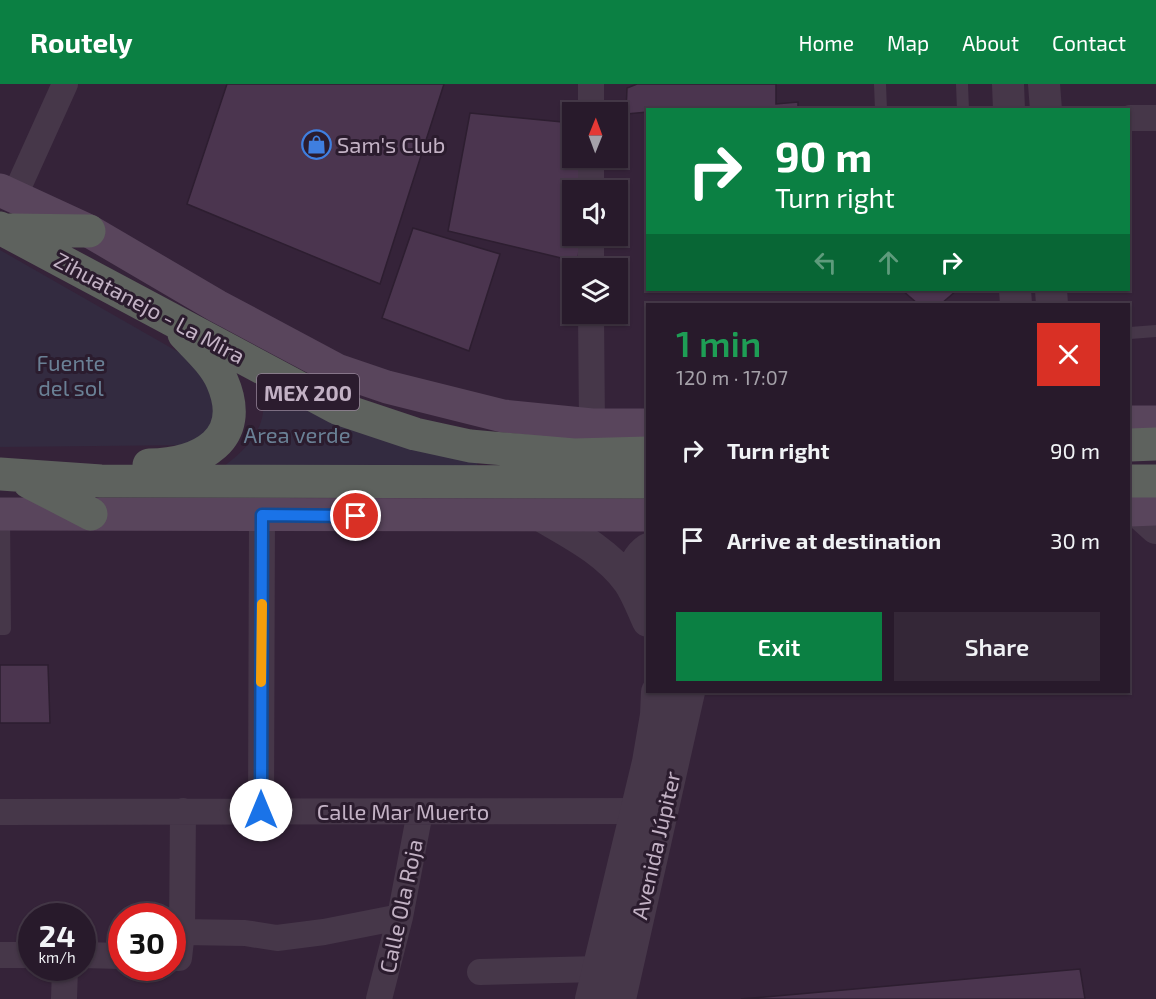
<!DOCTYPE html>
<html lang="en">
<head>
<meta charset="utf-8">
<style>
  :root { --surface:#281a2b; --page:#342737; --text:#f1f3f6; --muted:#a5a1a9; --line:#443847; --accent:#0b8043 }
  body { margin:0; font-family:"Exo 2",sans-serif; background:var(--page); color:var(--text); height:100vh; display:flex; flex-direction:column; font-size:22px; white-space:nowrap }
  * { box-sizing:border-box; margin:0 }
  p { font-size:20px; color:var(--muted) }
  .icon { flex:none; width:33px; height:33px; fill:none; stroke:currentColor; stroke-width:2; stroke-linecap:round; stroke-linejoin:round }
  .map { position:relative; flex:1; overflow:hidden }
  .panel { position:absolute; left:646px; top:219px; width:484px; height:390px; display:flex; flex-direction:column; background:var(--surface); border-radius:0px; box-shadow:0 2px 4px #0004,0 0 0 2px var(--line) }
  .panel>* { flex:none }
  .hud { position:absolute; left:646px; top:24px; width:484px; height:183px; border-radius:0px; box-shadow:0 2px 4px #0004,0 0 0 2px var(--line); background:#0b8043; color:#fff; overflow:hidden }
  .needle { width:39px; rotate:1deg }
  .fabs { position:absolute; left:562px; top:18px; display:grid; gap:12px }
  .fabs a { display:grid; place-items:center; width:66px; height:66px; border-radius:0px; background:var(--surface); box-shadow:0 2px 4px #0004,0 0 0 2px var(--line); font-size:30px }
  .speed { position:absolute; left:18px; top:819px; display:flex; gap:12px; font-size:30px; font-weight:700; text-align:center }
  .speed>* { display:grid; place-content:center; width:78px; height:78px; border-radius:50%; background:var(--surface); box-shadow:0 2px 4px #0004,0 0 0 2px var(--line); line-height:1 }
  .speed small { font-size:15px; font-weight:400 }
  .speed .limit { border:9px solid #d22; background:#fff; color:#111 }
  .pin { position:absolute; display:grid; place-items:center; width:51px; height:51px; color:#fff; margin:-26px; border:3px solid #fff; border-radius:50%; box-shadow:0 2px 6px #0007 }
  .me { position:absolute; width:66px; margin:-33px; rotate:0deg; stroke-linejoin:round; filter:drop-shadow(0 0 4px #0008) }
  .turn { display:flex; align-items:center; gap:21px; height:126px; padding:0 30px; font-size:27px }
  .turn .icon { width:78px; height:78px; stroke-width:2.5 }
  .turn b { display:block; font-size:42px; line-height:51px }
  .lanes { display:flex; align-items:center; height:57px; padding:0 30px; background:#0003; justify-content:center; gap:30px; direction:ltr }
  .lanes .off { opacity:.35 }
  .round { display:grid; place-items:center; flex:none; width:63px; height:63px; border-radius:0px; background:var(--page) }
  .overview { display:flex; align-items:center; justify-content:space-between; height:102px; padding:0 30px }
  h1 { font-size:36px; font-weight:600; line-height:45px; color:#1e9e55 }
  .cta { display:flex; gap:12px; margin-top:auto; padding:12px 30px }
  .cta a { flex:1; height:69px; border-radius:0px; background:var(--accent); color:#fff; font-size:24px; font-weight:600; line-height:69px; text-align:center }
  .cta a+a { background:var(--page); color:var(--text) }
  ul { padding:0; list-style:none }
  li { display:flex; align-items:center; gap:18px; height:90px; padding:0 30px }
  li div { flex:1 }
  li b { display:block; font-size:22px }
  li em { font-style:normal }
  header { display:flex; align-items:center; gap:36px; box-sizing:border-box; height:84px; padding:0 30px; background:var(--accent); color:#fff }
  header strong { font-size:28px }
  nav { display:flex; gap:33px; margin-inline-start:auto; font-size:21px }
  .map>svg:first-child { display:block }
  .green { fill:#332b40 }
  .building { fill:#4b354f; stroke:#2d1e30; stroke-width:1.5 }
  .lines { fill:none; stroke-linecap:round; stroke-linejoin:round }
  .service { stroke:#463749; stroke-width:12 }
  .minor { stroke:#463749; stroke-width:26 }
  .tertiary { stroke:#463749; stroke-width:32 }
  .secondary { stroke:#59455c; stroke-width:33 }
  .trunk { stroke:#5e625e; stroke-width:33 }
  .route-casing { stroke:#114b97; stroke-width:15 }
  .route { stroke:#1a73e8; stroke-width:10 }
  .slow { stroke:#f59e0b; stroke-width:10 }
  .labels { text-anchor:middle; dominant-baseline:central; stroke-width:6; stroke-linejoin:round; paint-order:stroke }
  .shield { fill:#2b1c2e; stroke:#958598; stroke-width:1.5 }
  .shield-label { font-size:21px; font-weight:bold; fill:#c3b2c5 }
  .poi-label { font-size:22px; fill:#c3b2c5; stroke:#2b1c2e; text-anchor:start }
  .street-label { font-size:22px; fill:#c3b2c5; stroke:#2b1c2e }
  .park-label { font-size:22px; fill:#6a8095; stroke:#2b1c2e }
</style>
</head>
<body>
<header>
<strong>Routely</strong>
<nav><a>Home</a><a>Map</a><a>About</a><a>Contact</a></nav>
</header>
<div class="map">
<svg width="1156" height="915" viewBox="0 0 1156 915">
  <rect width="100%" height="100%" fill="#352339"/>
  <path class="green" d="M0 166 201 281 223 333 193 361 0 363Z
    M251 288 476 366 478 387 224 382C243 368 266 346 263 319 262 310 255 298 251 288Z"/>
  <path class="building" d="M227 0H444L380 200 187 120Z
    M637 0H776V20L798 18V26H648V28L626 30 627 4Z
    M470 29 573 39V74H583L582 106H573V152H580L578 178 448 147Z
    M413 144 500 170 469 267 382 234Z
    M902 206H957L941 220H918Z
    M0 581H48L50 639H0Z
    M1080 885 1085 915H741Z"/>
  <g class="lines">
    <path class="service" d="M880 0 881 26
      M962 0 963 26
      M1130 249 1156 247
      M0 545H5L4 431"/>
    <path class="minor" d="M591 0V28
      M1130 34H1156
      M591 74V106
      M14 113 65 0
      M591 152V184
      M591 230 592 341
      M261 726 262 431
      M0 728 654 727
      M182 848 245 849 277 854 324 848 400 833
      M0 871H32
      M82 871 122 872
      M172 874H179L182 848 183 727
      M480 888 599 885
      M64 915 65 884
      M379 915 400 833 420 728"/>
    <path class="tertiary" d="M1008 0 1009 26
      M1044 0 1046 26
      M1015 206 1016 220
      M1051 206 1052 220
      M1136 426 1156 444
      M543 433C574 451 607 468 629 498 637 510 642 524 648 537
      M630 500C632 486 636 473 648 465
      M591 915 648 678 656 631 657 608
      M620 915 689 608"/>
    <path class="secondary" d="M0 106 89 147 217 222 337 286 387 303 503 332 592 341H648
      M1130 338H1156
      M1130 426 1156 425
      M0 430 648 431"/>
    <path class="trunk" d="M0 144 337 324 415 350 470 362 574 371 648 369
      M10 146 89 147
      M1130 361 1156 360
      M149 381C200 380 248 356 222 297 214 279 198 265 184 250
      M0 390 101 397 648 398
      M1130 397H1156
      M29 398 91 430"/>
  </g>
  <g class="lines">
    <defs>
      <path id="route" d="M261 726 262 431 356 432"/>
    </defs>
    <use href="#route" class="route-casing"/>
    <use href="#route" class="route"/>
    <path class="slow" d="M261 598 262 520"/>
  </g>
  <defs>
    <symbol id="shop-ring" viewBox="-11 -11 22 22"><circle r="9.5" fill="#2b1c2e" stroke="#3f7fe0" stroke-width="1.5"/><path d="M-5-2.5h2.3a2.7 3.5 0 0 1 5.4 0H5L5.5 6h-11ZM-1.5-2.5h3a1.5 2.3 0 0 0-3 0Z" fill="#3f7fe0"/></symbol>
  </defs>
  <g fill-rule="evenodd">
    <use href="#shop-ring" x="300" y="44" width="33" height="33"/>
  </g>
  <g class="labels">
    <rect class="shield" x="257" y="290" width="102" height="36" rx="4.5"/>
    <g class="shield-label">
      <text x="308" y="308">MEX 200</text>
    </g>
    <g class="poi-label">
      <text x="337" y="60">Sam's Club</text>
    </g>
    <g class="street-label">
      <text transform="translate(150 223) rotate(28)">Zihuatanejo - La Mira</text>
      <text x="403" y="727">Calle Mar Muerto</text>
      <text transform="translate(655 761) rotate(-77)">Avenida Júpiter</text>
      <text transform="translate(400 822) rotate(-78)">Calle Ola Roja</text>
    </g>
    <g class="park-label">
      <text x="71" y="278">Fuente<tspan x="71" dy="25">del sol</tspan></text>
      <text x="297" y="350">Area verde</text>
    </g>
  </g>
</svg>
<div class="fabs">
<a><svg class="needle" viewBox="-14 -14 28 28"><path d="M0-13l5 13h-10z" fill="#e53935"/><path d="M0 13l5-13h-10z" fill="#a5a1a9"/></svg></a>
<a><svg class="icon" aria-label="sound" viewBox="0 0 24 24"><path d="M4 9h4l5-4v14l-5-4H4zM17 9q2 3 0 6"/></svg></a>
<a><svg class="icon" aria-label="layers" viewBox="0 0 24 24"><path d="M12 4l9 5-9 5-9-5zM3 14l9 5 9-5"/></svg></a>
</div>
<div class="speed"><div>24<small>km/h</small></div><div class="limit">30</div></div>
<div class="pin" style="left:356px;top:432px;background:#d93025"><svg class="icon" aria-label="arrive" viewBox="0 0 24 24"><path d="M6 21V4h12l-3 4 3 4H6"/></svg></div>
<svg class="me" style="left:261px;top:726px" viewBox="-20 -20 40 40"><circle r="19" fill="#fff"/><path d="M0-13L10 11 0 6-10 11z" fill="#1a73e8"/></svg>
<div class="hud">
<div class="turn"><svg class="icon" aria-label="right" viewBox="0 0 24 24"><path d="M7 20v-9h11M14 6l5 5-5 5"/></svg><div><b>90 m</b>Turn right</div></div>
<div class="lanes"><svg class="icon off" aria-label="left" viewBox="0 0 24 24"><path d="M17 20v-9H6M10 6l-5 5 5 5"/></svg><svg class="icon off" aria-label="ahead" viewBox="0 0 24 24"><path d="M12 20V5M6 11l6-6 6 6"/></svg><svg class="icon" aria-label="right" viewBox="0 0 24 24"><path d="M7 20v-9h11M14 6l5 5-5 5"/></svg></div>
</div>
<section class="panel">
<div class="overview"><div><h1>1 min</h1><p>120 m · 17:07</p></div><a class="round" style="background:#d93025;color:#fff"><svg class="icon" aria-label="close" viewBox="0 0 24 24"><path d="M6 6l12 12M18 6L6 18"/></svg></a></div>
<ul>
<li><svg class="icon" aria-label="right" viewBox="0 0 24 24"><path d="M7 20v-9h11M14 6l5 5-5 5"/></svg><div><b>Turn right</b></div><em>90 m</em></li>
<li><svg class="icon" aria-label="arrive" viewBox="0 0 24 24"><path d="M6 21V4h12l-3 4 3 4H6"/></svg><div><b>Arrive at destination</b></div><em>30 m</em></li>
</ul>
<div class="cta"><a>Exit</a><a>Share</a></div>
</section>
</div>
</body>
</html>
